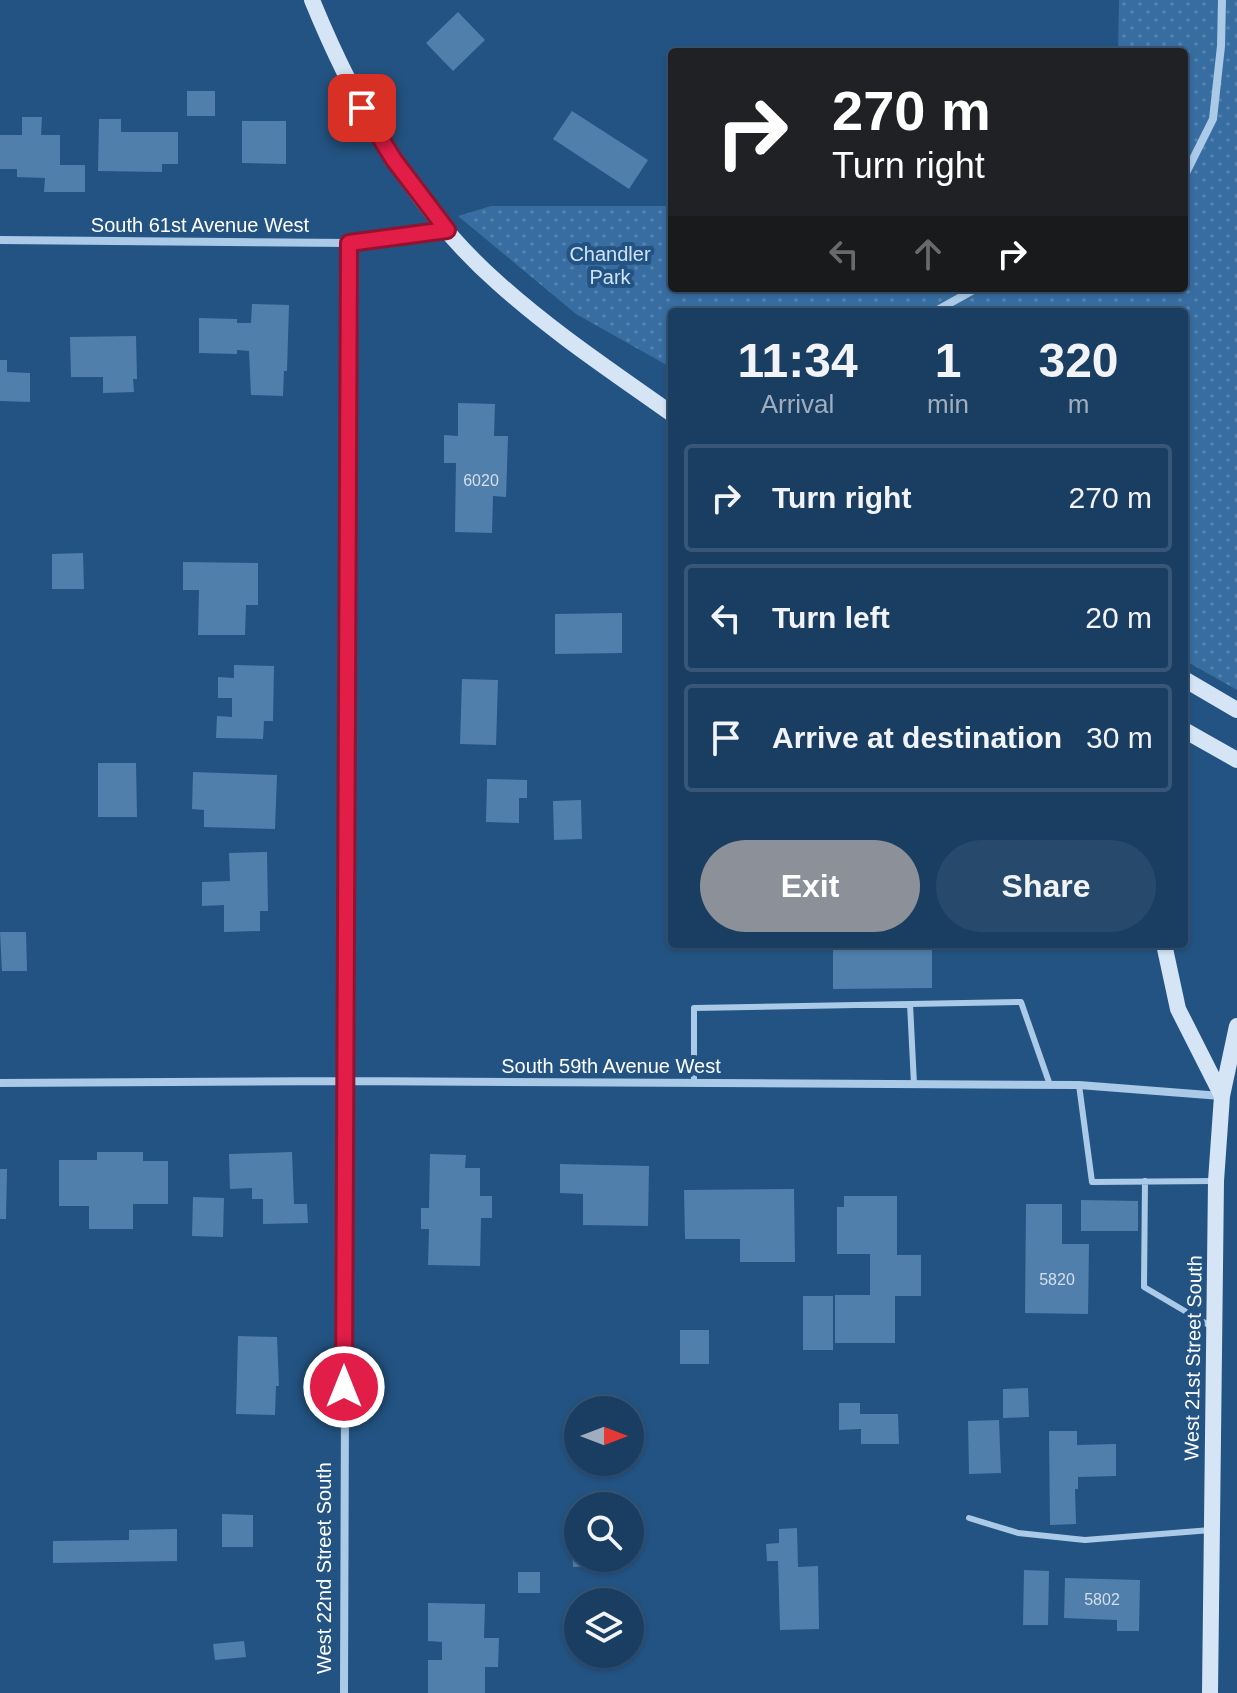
<!DOCTYPE html>
<html lang="en">
<head>
<meta charset="utf-8">
<style>
  :root { --surface:#1a3e62; --page:#27496b; --text:#f1f3f6; --muted:#9faebe; --line:#385777; --accent:#8c9099 }
  body { margin:0; font-family:Helvetica,sans-serif; background:var(--page); color:var(--text); height:100vh; display:flex; flex-direction:column; font-size:30px; white-space:nowrap }
  * { box-sizing:border-box; margin:0 }
  p { font-size:26px; color:var(--muted) }
  .icon { flex:none; width:44px; height:44px; fill:none; stroke:currentColor; stroke-width:2; stroke-linecap:round; stroke-linejoin:round }
  .map { position:relative; flex:1; overflow:hidden }
  .sheet { position:absolute; left:668px; top:308px; width:520px; height:640px; display:flex; flex-direction:column; background:var(--surface); border-radius:8px; box-shadow:0 2px 6px #0004,0 0 0 2px var(--line) }
  .sheet>* { flex:none }
  .hud { position:absolute; left:668px; top:48px; width:520px; height:244px; border-radius:8px; box-shadow:0 2px 6px #0004,0 0 0 2px var(--line); background:#202124; color:#fff; overflow:hidden }
  .needle { width:52px; rotate:90deg }
  .tools { position:absolute; left:564px; top:1396px; display:grid; gap:16px }
  .tools a { display:grid; place-items:center; width:80px; height:80px; border-radius:50%; background:var(--surface); box-shadow:0 2px 6px #0004,0 0 0 2px var(--line); font-size:40px }
  .pin { position:absolute; display:grid; place-items:center; width:68px; height:68px; color:#fff; margin:-34px; border-radius:16px; box-shadow:0 4px 12px #0006 }
  .me { position:absolute; width:88px; margin:-44px; rotate:0deg; stroke-linejoin:round; filter:drop-shadow(0 0 6px #0008) }
  .turn { display:flex; align-items:center; gap:28px; height:168px; padding:0 32px; font-size:36px }
  .turn .icon { width:104px; height:104px; stroke-width:2.5 }
  .turn b { display:block; font-size:56px; line-height:68px }
  .lanes { display:flex; align-items:center; height:76px; padding:0 32px; background:#0003; justify-content:center; gap:40px; direction:ltr }
  .lanes .off { opacity:.35 }
  .eta { display:flex; justify-content:space-evenly; align-items:center; height:136px; text-align:center }
  .eta b { font-size:48px; font-weight:700; line-height:56px }
  .button { display:flex; gap:16px; margin-top:auto; padding:16px 32px }
  .button a { flex:1; height:92px; border-radius:48px; background:var(--accent); color:#fff; font-size:32px; font-weight:700; line-height:92px; text-align:center }
  .button a+a { background:var(--page); color:var(--text) }
  ul { padding:0; list-style:none }
  li { display:flex; align-items:center; gap:24px; height:108px; margin:0 16px 12px; padding:0 16px; border:4px solid var(--line); border-radius:8px }
  li div { flex:1 }
  li b { display:block; font-size:30px }
  li em { font-style:normal }
  .map>svg:first-child { display:block }
  .grass { fill:url(#grass-dots) }
  .building { fill:#507fac }
  .lines { fill:none; stroke-linecap:round; stroke-linejoin:round }
  .lane { stroke:#abcae7; stroke-width:6 }
  .street { stroke:#abcae7; stroke-width:8 }
  .secondary { stroke:#d5e5f6; stroke-width:16 }
  .route-casing { stroke:#92132f; stroke-width:20 }
  .route { stroke:#e11d48; stroke-width:14 }
  .labels { text-anchor:middle; dominant-baseline:central; stroke-width:8; stroke-linejoin:round; paint-order:stroke }
  .number-label { font-size:16px; fill:#d3dfea }
  .street-label { font-size:20px; fill:#fff; stroke:#235382 }
  .park-label { font-size:20px; fill:#cee3f6; stroke:#235382 }
</style>
</head>
<body>
<div class="map">
<svg width="1237" height="1693" viewBox="0 0 1237 1693">
  <defs>
    <pattern id="grass-dots" width="8" height="8" patternUnits="userSpaceOnUse" patternTransform="scale(2)"><rect width="8" height="8" fill="#376da0"/><path d="M2 2h.1M6 6h.1" fill="none" stroke="#5583ae" stroke-width="1.8" stroke-linecap="round"/></pattern>
  </defs>
  <rect width="100%" height="100%" fill="#235382"/>
  <path class="grass" d="M1119 0H1237V690L1184 660V312H672V368L576 314 458 216 491 206H672V288H1184V52H1118Z"/>
  <path class="building" d="M458 12 485 40 453 71 426 43Z
    M187 91H215V116H187Z
    M572 111 648 160 629 189 553 139Z
    M22 117H42L41 135H60V165H85V192H44L45 178 17 177V169H0V135H22Z
    M99 119H121V132H178V164H162V172L98 171Z
    M242 121H286V164L242 163Z
    M252 304 289 305 287 371H284L283 396 251 395 249 351 237 350V354L199 353V318L237 319V323H251Z
    M136 336 137 379H133L134 392 103 393V377H71L70 337Z
    M0 360H7V372L30 373V402L0 401Z
    M458 403 495 404 494 436H508L506 497 493 496 492 533 455 532 456 463H444V435L458 436Z
    M83 553 84 589H52V554Z
    M183 562 258 563V605H246L245 635H198L199 590H183Z
    M622 613V653L555 654V614Z
    M234 665 274 666 273 721H264L263 739 216 738 217 716 232 717V698H218V677L234 678Z
    M462 679 498 680 496 745 460 744Z
    M98 763H136L137 817H98Z
    M193 772 277 775 275 829 204 827V810L192 809Z
    M487 779 527 780V798H519V823L486 822Z
    M581 800 582 839 554 840 553 801Z
    M267 852 268 911H260V931L224 932V905L202 906V882L230 881 229 853Z
    M0 932H26L27 971H2Z
    M833 944H932V988L833 989Z
    M97 1152H143V1161H168V1204H133V1229H89V1206H59V1160H97Z
    M292 1152 294 1204H307L308 1223 263 1224V1199H252V1188L230 1189 229 1154Z
    M430 1154 466 1155 465 1168H480V1196H492V1218H481L480 1266 428 1265 429 1229H421V1208H429Z
    M560 1164 649 1166 648 1226 583 1225V1194L560 1193Z
    M0 1169H7L6 1219H0Z
    M794 1189 795 1262H740V1239H685L684 1190Z
    M844 1196H897V1255H921V1296H895V1343H835V1295H870V1254H837V1207H844Z
    M193 1197 224 1198 223 1237 192 1236Z
    M1081 1200 1138 1201V1231H1081Z
    M1026 1204H1062V1244H1089L1088 1314 1025 1313Z
    M803 1296H833V1350H803Z
    M680 1330H709V1364H680Z
    M238 1336 277 1337 279 1386H276L275 1415 236 1414Z
    M1028 1388 1029 1417 1003 1418V1389Z
    M839 1403H860V1414H898L899 1444H861V1429L839 1430Z
    M999 1420 1001 1473 969 1474 968 1421Z
    M1049 1431H1077V1445L1116 1444V1476L1078 1477V1489H1075L1076 1524 1050 1525Z
    M222 1514 253 1515V1547H222Z
    M571 1524H578V1558H624V1565L573 1567Z
    M797 1528 798 1567 818 1566 819 1629 780 1630 778 1561H767L766 1544 779 1543V1529Z
    M177 1529V1561L53 1563V1541L129 1540V1530Z
    M1024 1570 1049 1571 1048 1625H1023Z
    M518 1572H540V1593H518Z
    M1065 1578 1140 1580 1139 1631H1117V1620L1064 1618Z
    M428 1603 485 1604 484 1638H499L498 1667H485V1693H428V1660H442V1642L428 1641Z
    M244 1641 246 1657 215 1660 213 1644Z"/>
  <g class="lines">
    <path class="lane" d="M910 1004 914 1084
      M694 1083V1008L1021 1002 1050 1085
      M1079 1085 1092 1182 1214 1181
      M1145 1181 1144 1287 1212 1327
      M969 1518 1018 1533 1085 1540 1211 1530"/>
    <path class="street" d="M1184 177 1213 119 1221 46 1222 0
      M0 240 349 243 446 230
      M934 312 977 288
      M0 1083 344 1081 1079 1085 1221 1096
      M344 1693 349 243"/>
    <path class="secondary" d="M312 0C354 103 412 207 497 282 551 331 613 372 672 414
      M1184 679 1237 710
      M1184 730 1237 760
      M1164 944 1178 1009 1222 1096
      M1210 1693 1216 1181 1222 1096 1237 1026"/>
  </g>
  <g class="lines">
    <defs>
      <path id="route" d="M344 1387 349 243 447 230 394 160 362 108"/>
    </defs>
    <use href="#route" class="route-casing"/>
    <use href="#route" class="route"/>
  </g>
  <g class="labels">
    <g class="number-label">
      <text x="481" y="480">6020</text>
      <text x="1057" y="1279">5820</text>
      <text x="1102" y="1599">5802</text>
    </g>
    <g class="street-label">
      <text x="200" y="225">South 61st Avenue West</text>
      <text x="611" y="1066">South 59th Avenue West</text>
      <text transform="translate(1193 1358) rotate(-89)">West 21st Street South</text>
      <text transform="translate(324 1568) rotate(-90)">West 22nd Street South</text>
    </g>
    <g class="park-label">
      <text x="610" y="254">Chandler<tspan x="610" dy="23">Park</tspan></text>
    </g>
  </g>
</svg>
<div class="tools">
<a><svg class="needle" viewBox="-14 -14 28 28"><path d="M0-13l5 13h-10z" fill="#e53935"/><path d="M0 13l5-13h-10z" fill="#9faebe"/></svg></a>
<a><svg class="icon" aria-label="search" viewBox="0 0 24 24"><circle cx="10" cy="10" r="6"/><path d="M15 15l6 6"/></svg></a>
<a><svg class="icon" aria-label="layers" viewBox="0 0 24 24"><path d="M12 4l9 5-9 5-9-5zM3 14l9 5 9-5"/></svg></a>
</div>
<div class="pin" style="left:362px;top:108px;background:#d93025"><svg class="icon" aria-label="arrive" viewBox="0 0 24 24"><path d="M6 21V4h12l-3 4 3 4H6"/></svg></div>
<svg class="me" style="left:344px;top:1387px" viewBox="-20 -20 40 40"><circle r="17" fill="#e11d48" stroke="#fff" stroke-width="3"/><path d="M0-11L8 9 0 5-8 9z" fill="#fff"/></svg>
<div class="hud">
<div class="turn"><svg class="icon" aria-label="right" viewBox="0 0 24 24"><path d="M7 20v-9h11M14 6l5 5-5 5"/></svg><div><b>270 m</b>Turn right</div></div>
<div class="lanes"><svg class="icon off" aria-label="left" viewBox="0 0 24 24"><path d="M17 20v-9H6M10 6l-5 5 5 5"/></svg><svg class="icon off" aria-label="ahead" viewBox="0 0 24 24"><path d="M12 20V5M6 11l6-6 6 6"/></svg><svg class="icon" aria-label="right" viewBox="0 0 24 24"><path d="M7 20v-9h11M14 6l5 5-5 5"/></svg></div>
</div>
<section class="sheet">
<div class="eta">
<div><b>11:34</b><p>Arrival</p></div>
<div><b>1</b><p>min</p></div>
<div><b>320</b><p>m</p></div>
</div>
<ul>
<li><svg class="icon" aria-label="right" viewBox="0 0 24 24"><path d="M7 20v-9h11M14 6l5 5-5 5"/></svg><div><b>Turn right</b></div><em>270 m</em></li>
<li><svg class="icon" aria-label="left" viewBox="0 0 24 24"><path d="M17 20v-9H6M10 6l-5 5 5 5"/></svg><div><b>Turn left</b></div><em>20 m</em></li>
<li><svg class="icon" aria-label="arrive" viewBox="0 0 24 24"><path d="M6 21V4h12l-3 4 3 4H6"/></svg><div><b>Arrive at destination</b></div><em>30 m</em></li>
</ul>
<div class="button"><a>Exit</a><a>Share</a></div>
</section>
</div>
</body>
</html>
